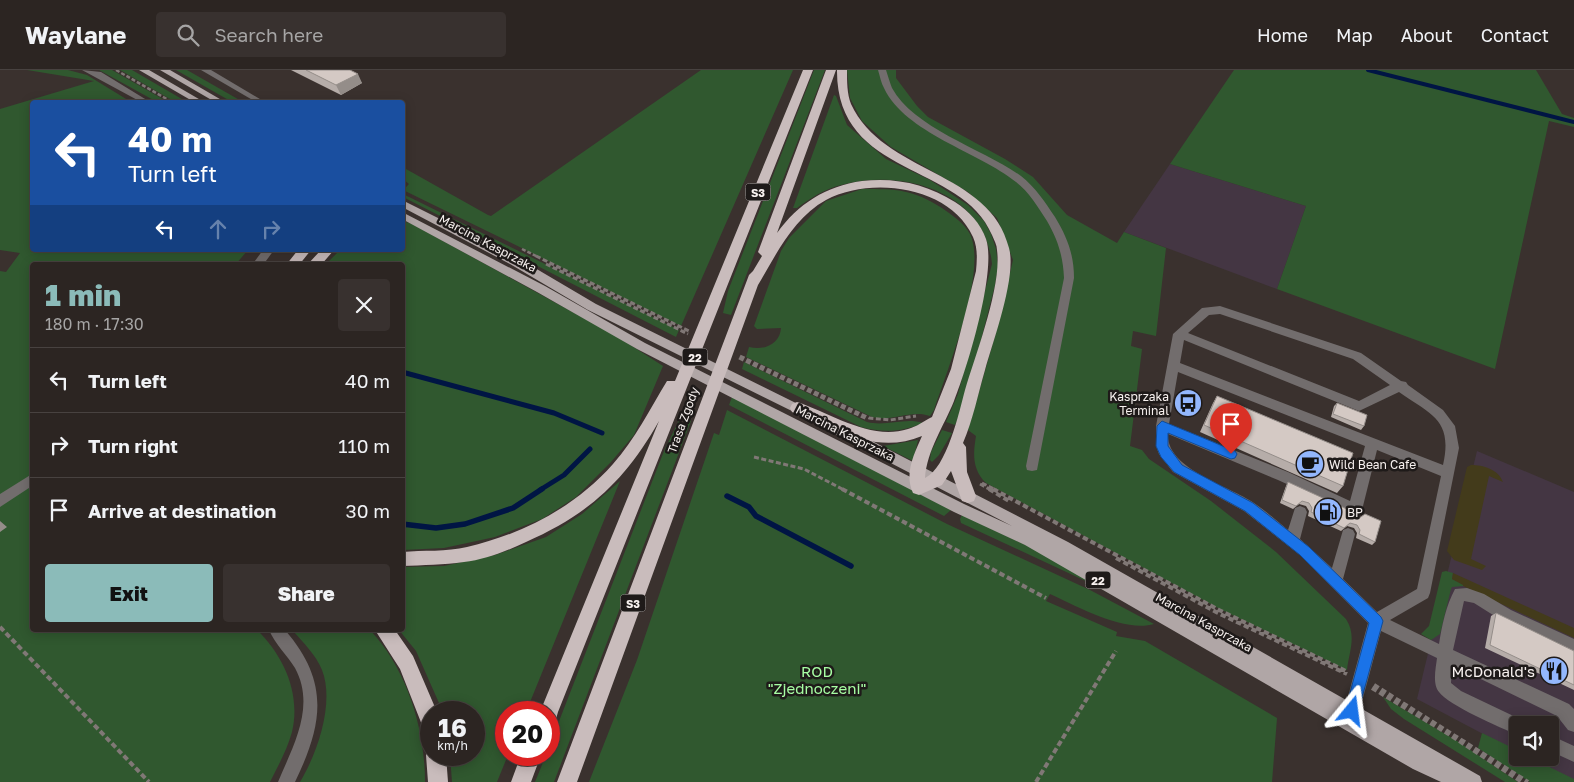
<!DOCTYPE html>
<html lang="en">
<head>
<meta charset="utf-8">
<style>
  :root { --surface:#2c2522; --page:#38312f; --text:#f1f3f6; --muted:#a6a5a5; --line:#484240; --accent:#8bbbb9 }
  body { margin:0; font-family:"Golos Text",sans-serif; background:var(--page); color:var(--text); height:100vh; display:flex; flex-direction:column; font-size:19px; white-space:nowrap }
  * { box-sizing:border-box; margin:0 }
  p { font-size:16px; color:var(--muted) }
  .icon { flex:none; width:28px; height:28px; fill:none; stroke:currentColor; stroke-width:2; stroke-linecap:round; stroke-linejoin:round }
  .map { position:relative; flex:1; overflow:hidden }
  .side { position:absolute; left:30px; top:192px; width:375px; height:370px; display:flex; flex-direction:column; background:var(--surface); border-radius:5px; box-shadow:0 2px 12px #0003,0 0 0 1px var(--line) }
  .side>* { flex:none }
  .hud { position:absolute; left:30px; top:30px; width:375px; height:152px; border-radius:5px; box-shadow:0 2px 12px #0003,0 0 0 1px var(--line); background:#1a4fa0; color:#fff; overflow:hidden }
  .controls { position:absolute; left:1509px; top:646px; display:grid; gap:10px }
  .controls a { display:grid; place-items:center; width:50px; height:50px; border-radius:5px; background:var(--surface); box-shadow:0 2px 12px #0003,0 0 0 1px var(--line); font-size:25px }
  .speed { position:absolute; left:420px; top:631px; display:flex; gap:10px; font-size:25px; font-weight:700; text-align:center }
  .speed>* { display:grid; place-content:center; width:65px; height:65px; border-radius:50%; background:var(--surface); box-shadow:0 2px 12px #0003,0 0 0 1px var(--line); line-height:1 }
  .speed small { font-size:12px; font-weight:400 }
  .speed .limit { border:8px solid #d22; background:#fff; color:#111 }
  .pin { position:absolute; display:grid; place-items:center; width:42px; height:42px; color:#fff; margin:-51px -21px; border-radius:50% 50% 50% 0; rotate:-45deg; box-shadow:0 0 5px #0007 }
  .pin .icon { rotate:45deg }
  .me { position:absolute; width:55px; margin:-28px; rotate:16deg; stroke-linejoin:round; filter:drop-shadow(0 0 4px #0008) }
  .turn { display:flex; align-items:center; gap:18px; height:105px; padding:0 15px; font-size:22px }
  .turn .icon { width:65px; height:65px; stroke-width:2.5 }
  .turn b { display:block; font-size:35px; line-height:42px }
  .lanes { display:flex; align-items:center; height:48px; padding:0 15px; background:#0003; justify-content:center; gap:25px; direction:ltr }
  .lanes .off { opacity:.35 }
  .round { display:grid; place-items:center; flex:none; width:52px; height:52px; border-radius:5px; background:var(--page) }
  .headline { display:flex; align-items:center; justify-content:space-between; height:85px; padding:0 15px }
  h1 { font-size:30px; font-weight:800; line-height:38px; color:var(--accent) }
  .primary-button { display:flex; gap:10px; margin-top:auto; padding:10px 15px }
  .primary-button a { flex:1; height:58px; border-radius:5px; background:var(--accent); color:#111; font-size:20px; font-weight:800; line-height:58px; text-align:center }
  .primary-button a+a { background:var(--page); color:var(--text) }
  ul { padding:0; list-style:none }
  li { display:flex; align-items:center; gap:15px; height:65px; padding:0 15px; border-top:1px solid var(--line) }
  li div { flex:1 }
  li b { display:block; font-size:19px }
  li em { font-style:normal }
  header { display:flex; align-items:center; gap:30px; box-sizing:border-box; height:70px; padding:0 25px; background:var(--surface); border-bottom:1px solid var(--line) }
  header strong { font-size:24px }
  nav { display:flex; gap:28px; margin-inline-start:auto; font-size:18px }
  .search { width:350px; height:45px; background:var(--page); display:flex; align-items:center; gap:12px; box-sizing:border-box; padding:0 18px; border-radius:5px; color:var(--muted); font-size:19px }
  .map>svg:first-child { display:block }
  .commercial { fill:#443643 }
  .green { fill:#30582f }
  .sand { fill:#433b1b }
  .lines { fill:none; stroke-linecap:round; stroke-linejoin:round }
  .stream-far2 { stroke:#001544; stroke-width:4 }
  .stream-far1 { stroke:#001544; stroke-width:5 }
  .stream { stroke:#001544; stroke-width:5.5 }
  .path-far2 { stroke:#807876; stroke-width:2.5; stroke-dasharray:4 2; stroke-linecap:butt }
  .path-far1 { stroke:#807876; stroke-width:3; stroke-dasharray:5 2.5; stroke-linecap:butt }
  .path { stroke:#807876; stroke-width:4; stroke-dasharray:5.5 3; stroke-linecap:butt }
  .minor { fill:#726d6d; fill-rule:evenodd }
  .major { fill:#b0a6a6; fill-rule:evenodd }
  .highway { fill:#c9bcbc; fill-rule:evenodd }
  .wall { fill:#b6ada9 }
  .shaded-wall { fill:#948d89 }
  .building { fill:#d4c9c4; stroke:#948d89 }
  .route { fill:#1a73e8; stroke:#114b97 }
  .labels { text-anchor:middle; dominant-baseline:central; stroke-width:5; stroke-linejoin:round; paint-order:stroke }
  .shield { fill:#1e1a19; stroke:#b6b0af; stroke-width:1 }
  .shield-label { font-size:11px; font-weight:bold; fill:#f7f1ef }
  .street-label { font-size:12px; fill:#f7f1ef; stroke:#1e1a19 }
  .poi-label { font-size:12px; fill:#f7f1ef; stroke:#1e1a19; text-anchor:start }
  .near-park-label { font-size:15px; fill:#a7fea3; stroke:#1e1a19 }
  .near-poi-label { font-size:15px; fill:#f7f1ef; stroke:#1e1a19; text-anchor:end }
</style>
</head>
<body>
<header>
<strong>Waylane</strong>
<div class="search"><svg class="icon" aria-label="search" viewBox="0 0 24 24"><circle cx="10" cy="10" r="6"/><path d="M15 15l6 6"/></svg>Search here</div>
<nav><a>Home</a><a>Map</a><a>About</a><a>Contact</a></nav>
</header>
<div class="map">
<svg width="1574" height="712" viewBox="0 0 1574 712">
  <rect width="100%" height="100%" fill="#3a312e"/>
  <path class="commercial" d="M1170 94 1306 136 1277 219 1124 162Z
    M1477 381 1574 422V712L1527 688H1550V655H1518L1517 682 1417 629Z"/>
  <path class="green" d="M27 0H68L87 5 131 32H32V180H248L235 195H32V560H257C284 586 301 624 292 662 287 680 278 696 270 712H0V201L6 202 20 183 0 180V39L94 11Z
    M99 0H112L168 32H157Z
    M120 0H132L187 32H175Z
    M176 0H187L243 32H232Z
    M701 0H793L681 256 403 120 409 114 403 109 402 103 406 99 488 145 491 146Z
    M814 0H825L731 245 723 243 728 221Z
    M847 0H896V8L917 36 928 47 1005 89 1033 107 1067 145 1117 173 1124 162 1166 178 1156 266 1133 261 1131 276 1142 279 1130 376 1142 380 1149 389 1211 431 1276 482 1346 549C1357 566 1349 582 1347 600L1220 539 986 413C972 399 973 384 976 366L968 360 995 266 1013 190 997 148 968 122 891 77 862 51 850 28Z
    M1234 0H1536L1562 44 1574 48V57L1549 51 1495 299 1277 219 1306 136 1170 94Z
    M834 25 836 26 847 55 886 89 930 110 968 135 984 151 991 164 996 179 998 196 995 215 967 325 955 355 946 352 958 324 992 194C985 121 902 98 841 115 824 119 811 128 797 138H793Z
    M862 119C897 119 912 119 942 138 952 145 964 153 970 164 988 201 947 300 934 340L930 346C912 339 891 352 872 347L746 287 749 277C764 281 780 274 781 258L757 259 754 256 781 181 789 168 826 131Z
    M403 124 679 260 676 267 403 127Z
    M403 151 412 154 618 267 663 296 634 365 611 392 576 427 542 449 495 467 444 478 403 480 402 195H325L340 180H402Z
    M744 292 867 352C886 357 905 347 923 353 902 362 884 363 861 357L742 299Z
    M732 327 951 440 944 446 729 335Z
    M727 340 947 454 1090 520 1154 554C1125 563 1076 536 1050 524L1046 531 1117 562 1116 566 1145 571 1277 648 1272 712H589L637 590 714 363 719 365Z
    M681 346 679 354 685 359 689 349 691 351 554 712H535L546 685H549V677L664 381Z
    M942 360 952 363 939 385 932 392 930 390 931 382Z
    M918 370 913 391 883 376Z
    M620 411 526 642H506V685H508L497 712H452L450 685H474V642H443L416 581 399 560H402L403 497 444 496 495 485 546 467 582 444Z
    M962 445 1074 498 1154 547 1092 514 961 453 960 449Z
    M1446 501 1453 503 1452 509 1464 515 1463 516 1452 517 1451 519 1440 564 1431 570 1421 564 1429 556 1442 502Z
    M292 560H370C407 599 425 659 425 712H300C317 684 335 633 322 600 316 585 303 572 292 560Z
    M1383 627 1457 671 1518 712H1505L1404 649 1391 639Z
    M1482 663 1517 680 1518 688H1531L1574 709V712H1530L1478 678Z"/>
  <path class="sand" d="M1471 395C1483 395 1498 399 1503 412L1489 406 1471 489 1486 496 1482 500 1454 490 1447 481 1467 397Z
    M1453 503 1574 558V568L1463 516V515L1452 509Z"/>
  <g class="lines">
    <path class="stream-far2" d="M1368 0 1574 52"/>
    <path class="stream-far1" d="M402 302 554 343 602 363
      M540 420 564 405 590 379"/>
    <path class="stream" d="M727 426 749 437 756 446 851 496
      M402 454 436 458 465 454 513 438 542 419"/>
    <path class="path-far2" d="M116 0 172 32
      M522 179 538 187"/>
    <path class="path-far1" d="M536 186 689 261
      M546 194 688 264
      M740 286 869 348 890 350 916 346
      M739 288 867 349
      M754 387 804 399 844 420
      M982 413 996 420
      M980 414 991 420"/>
    <path class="path" d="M842 419 1046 528
      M989 419 1009 431
      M993 419 1219 540 1348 602
      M1116 488 1218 543 1347 604
      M0 557 149 712
      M1374 615 1528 712
      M1372 618 1447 663 1522 712
      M1036 712 1116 581"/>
    <path class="minor" d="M82 0 101 2 150 32H141Z
      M201 0H211L265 32H256Z
      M878 0H886C888 6 890 13 892 18 913 58 985 80 1021 106 1035 117 1045 132 1055 147 1067 167 1074 184 1074 208L1037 400 1032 401 1027 400 1026 396 1064 208C1063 186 1058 170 1047 151 1038 137 1029 122 1016 112 979 82 905 63 884 18 881 13 880 6 878 0Z
      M402 110 406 111V115L402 116Z
      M263 180H274L263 195H252Z
      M1220 236 1361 283 1401 311 1406 312 1408 315 1443 340 1455 356 1459 378 1430 523 1428 528 1390 550 1439 574C1442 555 1446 536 1455 519L1467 518 1484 524 1511 540 1574 569V584L1501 550 1474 533 1464 531 1453 580 1569 634 1574 639V662L1568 660 1557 646 1452 595 1451 613 1461 621 1524 651 1525 655H1518V665C1501 658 1448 635 1439 622 1432 614 1436 597 1437 588L1381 561 1360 639 1365 648 1363 654 1357 656 1351 654 1344 641 1368 553 1300 485 1244 441 1173 402 1159 384 1156 376V356L1173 264 1202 238ZM1220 244 1353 289 1390 315 1359 331 1188 263 1209 245ZM1184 270 1359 341 1399 322C1432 345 1453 350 1443 395L1180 293ZM1178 302 1365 376 1350 431 1288 402 1169 354ZM1168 364 1278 410 1348 442 1349 448 1354 450 1359 448 1361 444 1377 380 1441 406 1417 519 1377 542 1343 509 1355 464 1353 460 1348 458 1343 460 1332 498 1300 469 1307 442 1305 438 1300 436 1295 438 1288 460C1277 451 1266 441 1254 433 1229 416 1166 399 1168 364Z
      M32 404V416L0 437V424Z
      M269 560H285C330 612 323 654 295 712H278C293 676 316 637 295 598 287 585 275 574 269 560Z
      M1550 665 1574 676V692L1550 681Z"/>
    <path class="major" d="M139 0H149L204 32H194Z
      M160 0H170L225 32H215Z
      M402 130 518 188 596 234 810 340 812 343 810 346H802L588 240 510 194 402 137Z
      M402 142 545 216 645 273 964 434 1012 456 833 363 831 359 833 355H841L1068 472 1480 706 1482 712H1441L1413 699 1025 475 954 442 637 279 537 222 402 149Z"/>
    <path class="highway" d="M803 0H813L558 642 556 649 549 651V642H540L659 351C625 411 589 444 526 472 507 481 484 490 464 492 444 495 423 495 402 496V482C423 480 447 482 467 477 523 464 575 437 613 394 635 369 650 339 667 311H675Z
      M826 0H836L777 163C798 134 826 116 862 111 895 107 927 114 955 132 969 141 981 154 986 169 997 201 967 299 954 331 944 356 927 380 925 408 947 398 959 342 965 320 976 283 1002 216 997 180 997 175 994 170 992 165 962 92 836 108 837 0H847C847 11 847 24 851 34 883 104 990 100 1009 178 1017 206 993 271 985 300 978 324 973 350 963 373L966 377 967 402 976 426 974 431 968 433 962 431 951 401 942 415 919 425 913 423C904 404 914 384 922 366 878 385 832 360 792 342L790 338 792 334 797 332C831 343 870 371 908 359 916 357 924 351 932 347L951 299 976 201C977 190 978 178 973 167 950 116 871 106 826 130 793 148 776 185 758 215L577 712H557L749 205 753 201 762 186 758 182Z
      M298 180H311L299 195H286Z
      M321 180H334L321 195H307Z
      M375 560H395L413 586 437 642H431V662L424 660 400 599Z
      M431 677V685H446L448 712H428L426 685Z
      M521 685H541L531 712H511Z"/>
  </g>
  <path class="wall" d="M291 0H350L362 13 341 25Z
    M1217 326 1343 416 1337 423 1200 362 1213 333Z
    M1337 333 1364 356 1361 360 1331 347 1334 336Z
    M1288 412 1351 447 1375 472 1372 475 1356 468 1357 463 1354 458 1347 456 1341 461 1308 446 1309 441 1306 436 1299 434 1293 439 1280 433 1286 416Z
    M1496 543 1574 581V620L1485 578 1491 546Z"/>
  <path class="shaded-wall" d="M358 4 362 13 341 25 336 15Z
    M0 451 7 457 0 462Z"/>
  <path class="building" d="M306 0H350L358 4 336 15Z
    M1217 326 1353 383 1343 416 1204 355Z
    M1337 333 1367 345 1364 356 1333 344Z
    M1288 412 1349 440 1351 447 1358 449 1365 444 1381 451 1375 472 1359 464 1360 460 1357 455 1350 453 1344 458 1311 442 1312 438 1309 433 1302 431 1296 436 1282 430Z
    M1496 543 1574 581V615L1490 575Z"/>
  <path class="route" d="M1162 351 1235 381 1237 384 1235 388 1231 389 1168 363V376L1182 395 1253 433 1309 477 1381 547 1383 551 1357 646 1352 648 1347 646 1345 641 1369 553 1300 485 1245 441 1174 402 1161 387 1156 376 1157 356Z"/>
  <defs>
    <symbol id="bus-disc" viewBox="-11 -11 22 22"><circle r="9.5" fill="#93b7fd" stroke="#1e1a19"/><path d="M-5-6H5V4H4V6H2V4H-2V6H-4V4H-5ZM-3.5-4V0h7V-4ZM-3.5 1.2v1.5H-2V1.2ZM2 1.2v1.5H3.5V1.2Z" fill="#111"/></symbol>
    <symbol id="cafe-disc" viewBox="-11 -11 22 22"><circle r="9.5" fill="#93b7fd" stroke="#1e1a19"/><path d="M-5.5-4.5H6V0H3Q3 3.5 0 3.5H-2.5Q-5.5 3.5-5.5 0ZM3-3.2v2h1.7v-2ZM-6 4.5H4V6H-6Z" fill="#111"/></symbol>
    <symbol id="fuel-disc" viewBox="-11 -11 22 22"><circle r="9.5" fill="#93b7fd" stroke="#1e1a19"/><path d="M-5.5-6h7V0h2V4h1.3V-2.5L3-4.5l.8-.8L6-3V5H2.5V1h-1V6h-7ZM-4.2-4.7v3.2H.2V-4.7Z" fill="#111"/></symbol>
    <symbol id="restaurant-disc" viewBox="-11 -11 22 22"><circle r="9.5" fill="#93b7fd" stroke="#1e1a19"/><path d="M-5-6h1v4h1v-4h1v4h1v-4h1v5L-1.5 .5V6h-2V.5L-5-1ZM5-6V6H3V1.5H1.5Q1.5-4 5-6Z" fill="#111"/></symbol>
  </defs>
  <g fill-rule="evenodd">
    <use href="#bus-disc" x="1172" y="317" width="32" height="32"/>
    <use href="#cafe-disc" x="1294" y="378" width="32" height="32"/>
    <use href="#fuel-disc" x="1312" y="426" width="32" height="32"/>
    <use href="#restaurant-disc" x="1538" y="585" width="32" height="32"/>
  </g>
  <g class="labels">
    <g class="shield">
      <rect x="745.5" y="113.5" width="25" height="17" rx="4"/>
      <rect x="682.5" y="278.5" width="25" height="17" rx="4"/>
      <rect x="1085.5" y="501.5" width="25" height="17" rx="4"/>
      <rect x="620.5" y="524.5" width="25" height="17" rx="4"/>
    </g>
    <g class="shield-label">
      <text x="758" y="122">S3</text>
      <text x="695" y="287">22</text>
      <text x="1098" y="510">22</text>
      <text x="633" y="533">S3</text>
    </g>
    <g class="street-label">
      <text transform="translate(488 173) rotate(28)">Marcina Kasprzaka</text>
      <text transform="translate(683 350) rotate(-70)">Trasa Zgody</text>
      <text transform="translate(845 363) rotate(27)">Marcina Kasprzaka</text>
      <text transform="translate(1204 552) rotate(29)">Marcina Kasprzaka</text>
    </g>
    <g class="poi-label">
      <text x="1169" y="326" text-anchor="end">Kasprzaka<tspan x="1169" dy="14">Terminal</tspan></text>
      <text x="1329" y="394">Wild Bean Cafe</text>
      <text x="1347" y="442">BP</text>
    </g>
    <g class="near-park-label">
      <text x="817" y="601">ROD<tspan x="817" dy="17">"Zjednoczeni"</tspan></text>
    </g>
    <g class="near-poi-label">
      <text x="1535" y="601">McDonald's</text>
    </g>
  </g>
</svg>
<div class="controls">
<a><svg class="icon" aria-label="sound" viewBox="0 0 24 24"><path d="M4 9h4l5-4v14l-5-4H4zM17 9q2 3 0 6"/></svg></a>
</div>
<div class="speed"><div>16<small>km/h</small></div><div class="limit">20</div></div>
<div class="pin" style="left:1231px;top:384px;background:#d93025"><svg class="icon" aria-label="arrive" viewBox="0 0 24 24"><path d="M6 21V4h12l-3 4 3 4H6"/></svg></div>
<svg class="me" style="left:1352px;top:641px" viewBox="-20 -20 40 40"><path d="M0-17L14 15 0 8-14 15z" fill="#1a73e8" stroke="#fff" stroke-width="4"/></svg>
<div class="hud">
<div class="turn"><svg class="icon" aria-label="left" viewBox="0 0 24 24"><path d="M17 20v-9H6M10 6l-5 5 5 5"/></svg><div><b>40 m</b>Turn left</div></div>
<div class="lanes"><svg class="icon" aria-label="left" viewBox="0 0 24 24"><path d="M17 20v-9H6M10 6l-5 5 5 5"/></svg><svg class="icon off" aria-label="ahead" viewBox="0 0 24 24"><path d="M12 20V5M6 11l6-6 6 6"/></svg><svg class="icon off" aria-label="right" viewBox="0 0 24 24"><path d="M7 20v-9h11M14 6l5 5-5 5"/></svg></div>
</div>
<section class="side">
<div class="headline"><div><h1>1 min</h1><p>180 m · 17:30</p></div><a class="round"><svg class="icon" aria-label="close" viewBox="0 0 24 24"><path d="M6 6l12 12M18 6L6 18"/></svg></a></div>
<ul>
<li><svg class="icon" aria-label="left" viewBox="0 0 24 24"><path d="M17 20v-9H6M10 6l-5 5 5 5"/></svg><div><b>Turn left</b></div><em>40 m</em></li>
<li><svg class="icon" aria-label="right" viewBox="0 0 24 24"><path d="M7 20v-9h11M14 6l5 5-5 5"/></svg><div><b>Turn right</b></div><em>110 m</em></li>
<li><svg class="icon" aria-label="arrive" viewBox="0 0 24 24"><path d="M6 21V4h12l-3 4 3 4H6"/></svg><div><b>Arrive at destination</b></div><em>30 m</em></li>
</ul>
<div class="primary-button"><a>Exit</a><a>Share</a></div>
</section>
</div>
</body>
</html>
